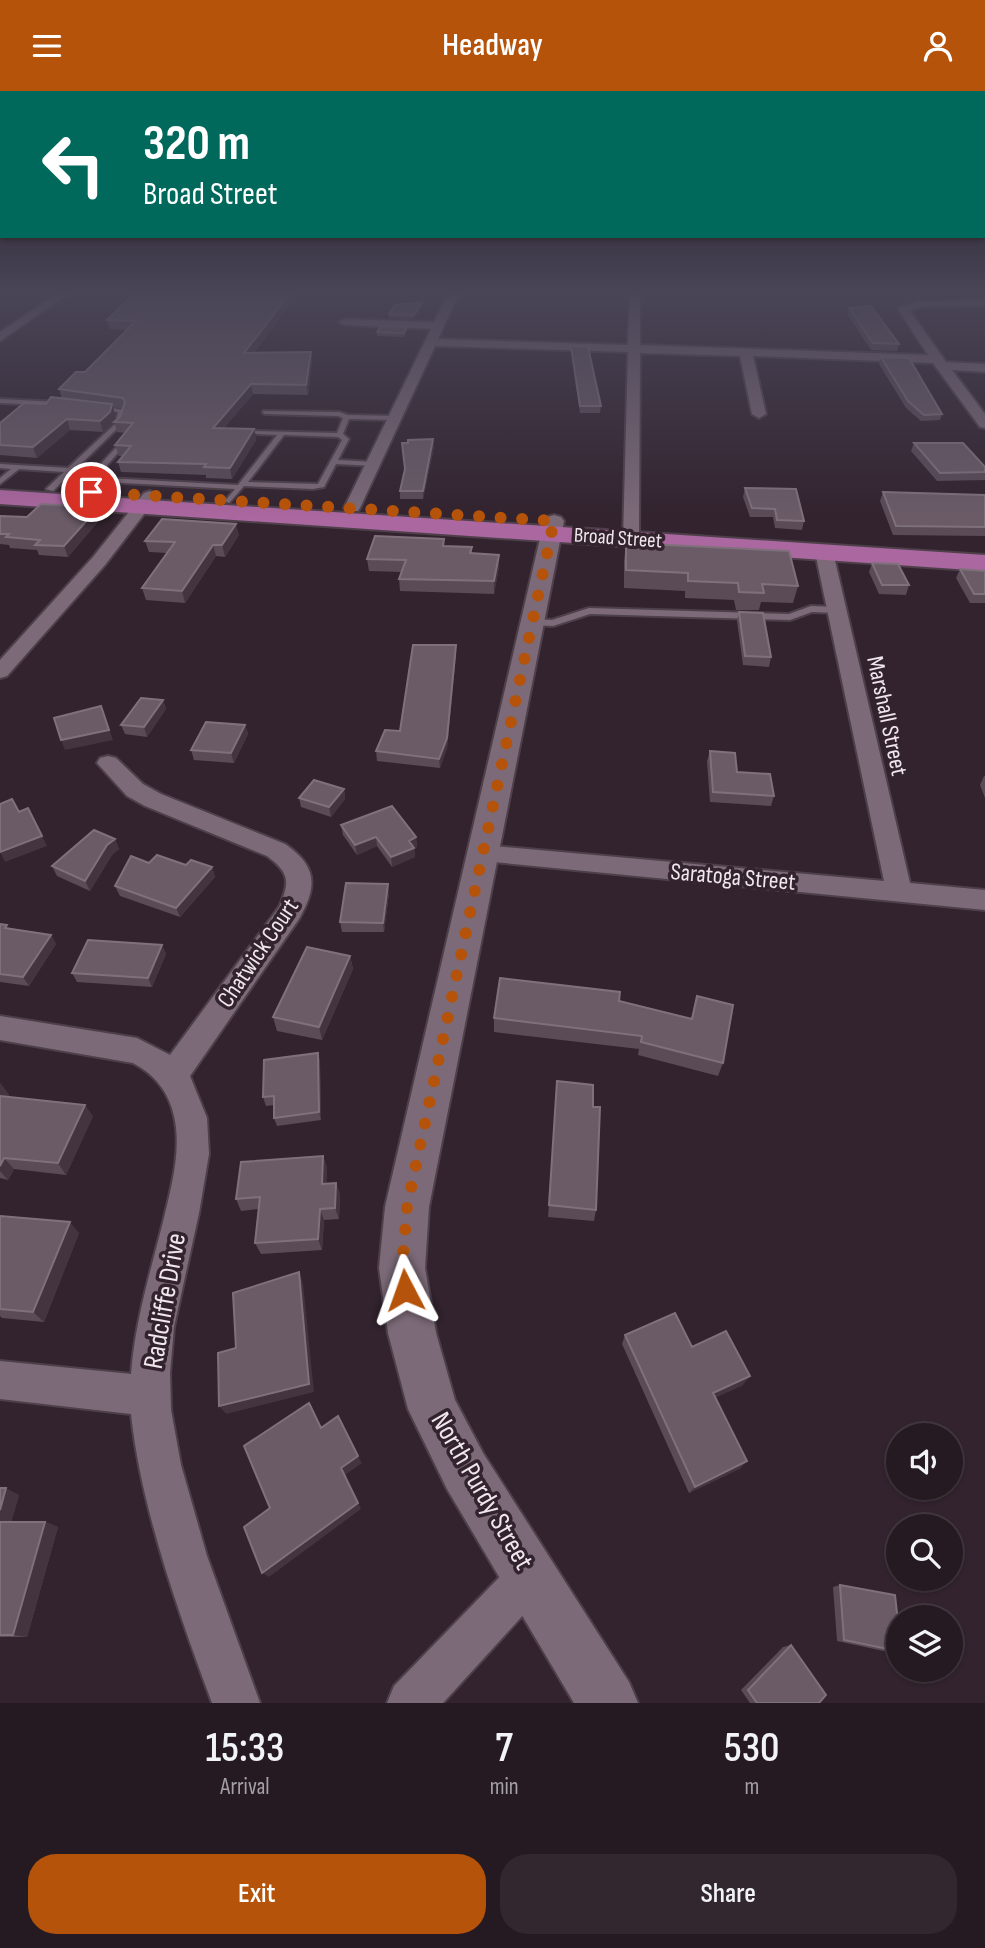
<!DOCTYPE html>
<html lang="en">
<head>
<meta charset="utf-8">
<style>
  :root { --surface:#261a22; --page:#32272f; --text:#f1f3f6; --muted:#a4a1a5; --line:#423840; --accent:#b45309 }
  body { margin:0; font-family:"Sofia Sans Condensed",sans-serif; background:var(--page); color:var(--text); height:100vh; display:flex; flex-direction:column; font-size:26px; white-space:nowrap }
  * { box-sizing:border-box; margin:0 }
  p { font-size:23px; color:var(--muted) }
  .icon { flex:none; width:38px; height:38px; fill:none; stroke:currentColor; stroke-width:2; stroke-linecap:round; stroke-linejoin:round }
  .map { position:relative; height:1612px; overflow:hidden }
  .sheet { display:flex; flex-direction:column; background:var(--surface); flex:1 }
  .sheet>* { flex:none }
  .hud { position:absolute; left:0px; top:0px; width:985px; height:147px; box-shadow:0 2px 5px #0004,0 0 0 2px var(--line); background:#00695c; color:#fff; overflow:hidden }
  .fabs { position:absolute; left:886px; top:1332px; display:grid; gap:14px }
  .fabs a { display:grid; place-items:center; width:77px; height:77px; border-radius:50%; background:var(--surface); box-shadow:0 2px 5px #0004,0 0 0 2px var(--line); font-size:35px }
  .pin { position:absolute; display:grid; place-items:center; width:60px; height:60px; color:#fff; margin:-30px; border:4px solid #fff; border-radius:50%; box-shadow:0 2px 7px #0007 }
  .me { position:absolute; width:77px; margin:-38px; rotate:356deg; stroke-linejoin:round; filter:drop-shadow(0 0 5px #0008) }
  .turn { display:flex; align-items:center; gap:24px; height:147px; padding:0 28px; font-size:32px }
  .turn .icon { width:91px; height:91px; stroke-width:2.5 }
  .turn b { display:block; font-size:49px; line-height:60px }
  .eta { display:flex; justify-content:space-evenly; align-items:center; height:119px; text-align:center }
  .eta b { font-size:42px; font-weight:600; line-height:49px }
  .action { display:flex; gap:14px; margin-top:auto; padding:14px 28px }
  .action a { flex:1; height:80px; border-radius:28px; background:var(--accent); color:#fff; font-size:28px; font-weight:600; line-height:80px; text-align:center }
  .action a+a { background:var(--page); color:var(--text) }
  header { display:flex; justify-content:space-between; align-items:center; height:91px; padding:0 28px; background:var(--accent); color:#fff; font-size:32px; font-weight:600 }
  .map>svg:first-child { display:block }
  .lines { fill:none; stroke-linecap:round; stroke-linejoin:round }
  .service-casing { stroke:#4d404a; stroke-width:4 }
  .minor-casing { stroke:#4d404a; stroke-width:4 }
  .tertiary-casing { stroke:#4d404a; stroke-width:4 }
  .primary-casing { stroke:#4d404a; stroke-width:4 }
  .service { fill:#7c6a78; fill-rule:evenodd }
  .minor { fill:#7c6a78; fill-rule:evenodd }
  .tertiary { fill:#7c6a78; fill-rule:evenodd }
  .primary { fill:#ab679f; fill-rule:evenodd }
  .wall { fill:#5a4b57 }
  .shaded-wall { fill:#433440 }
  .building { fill:#6a5b67; stroke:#7f717c; stroke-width:2 }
  .route { stroke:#b45309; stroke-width:12; stroke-dasharray:0 21.6 }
  .labels { text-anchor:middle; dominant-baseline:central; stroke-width:7; stroke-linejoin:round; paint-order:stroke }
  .far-street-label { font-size:21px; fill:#f0e6ed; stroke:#32232e }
  .street-label { font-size:24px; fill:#f0e6ed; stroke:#32232e }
  .near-street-label { font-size:28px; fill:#f0e6ed; stroke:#32232e }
</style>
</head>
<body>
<header><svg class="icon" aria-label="menu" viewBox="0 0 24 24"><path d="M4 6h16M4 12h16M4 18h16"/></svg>Headway<svg class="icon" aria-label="person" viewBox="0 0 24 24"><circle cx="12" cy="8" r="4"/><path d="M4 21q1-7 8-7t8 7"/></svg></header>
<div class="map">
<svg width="985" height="1612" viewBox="0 0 985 1612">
  <rect width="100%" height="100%" fill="#32232e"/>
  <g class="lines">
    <defs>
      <path id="service" d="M0 308 61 311 64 313 61 315 0 312Z
        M97 315 124 319 121 334 53 400 46 398 64 381 19 378 0 393V387L11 378 0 377V373L68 377 115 333 118 321 95 318Z
        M263 320 339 321 348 324 395 325 398 327 395 329 349 328 343 343 349 348 338 369 375 371 379 373 375 375 336 373 324 396 313 398 244 395 229 412 225 410 235 398 105 391 94 403 87 401 99 389 94 380 125 347 130 348 102 380 105 387 238 394 277 344 257 343 255 342V340L337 342 343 327 338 325 265 323 263 322ZM284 344 338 346 342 349 318 393 248 391Z
        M811 515 836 516 840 519 836 522 812 521 790 529 590 523 553 535 532 534 528 531 532 528 552 529 589 517 789 523Z"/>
      <path id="minor" d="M58 202H69L0 250V241Z
        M449 202H459L438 248 628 254 630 202H640V254L928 264 898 218 900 216 919 210 985 209V215L920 216 910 220 946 271 985 273V281L952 279 985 323V337L980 336 933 272 753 265 766 323 759 327 752 323 740 265 640 262 639 448 631 453 623 448 628 261 435 255 360 417 358 420H346L344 417 431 238 345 234 339 231 345 228 434 231Z
        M150 400 158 405 105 474 7 585 0 587V569L93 466 144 402Z
        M824 456 833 461 910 792 985 799V819L473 769 469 763 473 757 482 754 884 790 815 461Z
        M108 665 116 667 143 693 161 703 285 753C317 775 318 795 299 828L190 985 207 1027 209 1063 199 1122 174 1236 170 1282 171 1319 181 1374 207 1465 260 1612H212C179 1523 141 1417 131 1323L0 1308V1270L131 1283C135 1231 150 1182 163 1131 171 1097 182 1059 174 1025 169 1001 154 983 133 972L0 949V925L137 947 170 964 279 816C290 791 290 782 267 765L145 715 127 705 97 672 100 667Z
        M530 1463 545 1470 552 1485 545 1500 443 1612H387L394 1595 515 1470Z"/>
      <path id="tertiary" d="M554 424 561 426 564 430 429 1116 425 1177 436 1242 455 1309 483 1362 629 1591 638 1612H574L447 1398 408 1318 388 1242 379 1177 385 1116 544 430 547 426Z"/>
      <path id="primary" d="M0 399 985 464V480L0 413Z"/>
    </defs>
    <use href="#service" class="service-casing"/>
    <use href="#minor" class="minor-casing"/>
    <use href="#tertiary" class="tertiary-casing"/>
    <use href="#primary" class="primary-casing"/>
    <use href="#service" class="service"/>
    <use href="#minor" class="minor"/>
    <use href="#tertiary" class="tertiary"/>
    <use href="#primary" class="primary"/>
  </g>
  <path class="wall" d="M136 201H299L254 262 312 270 308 304 253 303 224 337 254 338 256 349 232 388 206 387V384L121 381 118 371 122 365H119L115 354 125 342 117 341 114 331 120 326 122 317 112 316 115 323 113 332 103 341 70 339 37 367 0 364V332L46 313 62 308 59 298 85 281 127 239 110 238 107 229Z
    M422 211V215L414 228 389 227V223Z
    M849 217 899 253 897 260 871 259 847 223Z
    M407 236V240L404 246 377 245V241Z
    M571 255 601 315 600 322H580L571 262Z
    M881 266 942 323 940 329 921 330 906 317 879 273Z
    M433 348 434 356 423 408H400V400Z
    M914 352 985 376V389L937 390 911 360Z
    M745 397 804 430 802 439 775 437 773 426H750L743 406Z
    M883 401 985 404V445L893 444 880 410Z
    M0 425 102 426 68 466 39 464 37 459 10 457 9 454 0 453Z
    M239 444 225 466 216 465 185 512 146 509 142 497 167 462 149 461 145 450Z
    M626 452 798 495 793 512 761 511 759 519H736L734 509 685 507V500L624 497V470Z
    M445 455 472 456V462L499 464V476L494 503 400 500 399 488 401 481 369 480 367 468Z
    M872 472 909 494 906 504 879 503 869 481Z
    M960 478 985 480V512H970L956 487Z
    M739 521 771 566 769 576 743 574 737 530Z
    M456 554V564L447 657 440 677 377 670 376 660 400 640Z
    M163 609 166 618 147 646 125 643 121 634Z
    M245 634 248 643 234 672 194 669 191 659Z
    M710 660 737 681 774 705 771 715 710 711 707 670Z
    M984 685H985V707L980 694Z
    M344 698 345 708 331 726 301 716 299 707Z
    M341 734 416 746 417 756 414 757 415 766 392 776 377 755 357 764 343 744Z
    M115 748 119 758 112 764 90 800 57 785 52 775Z
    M149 772 212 776 215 786 180 826 120 805 115 795Z
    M389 802 384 841H342L340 831Z
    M0 833 10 838 51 844 56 853 29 895 0 891Z
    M162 854 166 863 152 896 77 891 72 882Z
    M350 865 353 878 322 949 277 940 273 926Z
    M697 905 723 972 718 985 638 964 639 958 494 941V927L619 910 691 928Z
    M318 962 320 971 321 1029 277 1035 274 1027V1014L266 1015 263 1006Z
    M0 992 9 1004 8 1006 93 1025 66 1084 14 1078 8 1089 0 1087Z
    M556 1003 593 1016 596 1119 594 1130 548 1126Z
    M323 1065 327 1077 326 1093 336 1092 340 1104 339 1128 324 1129 322 1159 261 1163 255 1152 259 1118 241 1120 236 1108Z
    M0 1125 79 1142 44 1231 2 1227 0 1225Z
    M625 1244 692 1256 743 1294 716 1306 741 1377 689 1402 622 1253Z
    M0 1397 19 1404 11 1431H45L58 1436 27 1546H0Z
    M840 1494 898 1531V1561L893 1562 837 1550 833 1496Z
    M791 1554 819 1612H750L741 1599 783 1556Z"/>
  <path class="shaded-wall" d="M291 201H299L246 272 244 262Z
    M422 211V215L414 228V224Z
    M311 261 312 270 308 304 306 294Z
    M251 293 253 303 215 347 213 337Z
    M112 313 115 323 113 332 103 341 100 330Z
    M67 328 70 339 37 367 33 356Z
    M254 338 256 349 232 388 230 377Z
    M433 348 434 356 423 408V400Z
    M99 416 102 426 68 466 64 455Z
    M236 433 239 444 225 466 222 454Z
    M213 454 216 465 185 512 182 500Z
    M499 464V476L494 503V490Z
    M456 554V564L447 657 440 677 439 668Z
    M163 609 166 618 147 646 144 636Z
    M101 615 113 649 65 659 61 649Z
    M245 634 248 643 234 672 231 662Z
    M344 698 345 708 331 726 329 716Z
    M28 717 47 755 5 771 0 761Z
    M376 746 377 755 357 764 355 754Z
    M416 746 417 756 414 757 415 766 392 776 391 766 409 750Z
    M115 748 119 758 112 764 90 800 85 790 107 754Z
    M212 776 215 786 180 826 176 817Z
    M388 793 389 802 384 841 383 832Z
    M51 844 56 853 29 895 23 886Z
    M162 854 166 863 152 896 148 887Z
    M350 865 353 878 322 949 319 936Z
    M318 962 320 971 321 1029 319 1021Z
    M0 992 9 1004 2 1016 0 1013Z
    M85 1014 93 1025 66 1084 58 1072Z
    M323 1065 327 1077 326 1105 322 1093Z
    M4 1067 14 1078 8 1089 0 1080V1075Z
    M336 1092 340 1104 339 1128 335 1117Z
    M320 1118 324 1129 322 1159 318 1148Z
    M70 1131 79 1142 44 1231 33 1221Z
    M299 1181 303 1192 314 1301 226 1323 219 1315Z
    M750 1285 743 1294 708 1310 713 1302Z
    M358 1365 362 1372 345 1384 361 1418 269 1486 262 1482 341 1377Z
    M747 1370 741 1377 689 1402 695 1396Z
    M6 1397 19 1404 10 1436 0 1432V1419Z
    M45 1431 58 1436 27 1546 13 1544Z"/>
  <path class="building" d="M136 201H291L244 262 311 261 306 294 251 293 213 337 254 338 230 377 204 376 206 373 118 371 131 355 115 354 133 332 114 331 120 326 125 311 123 307 59 298 76 281H85L136 230 107 229Z
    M422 211 414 224 389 223 395 214Z
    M871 215 899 253 873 252 849 217Z
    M381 235 407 236 403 242 377 241Z
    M571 255 588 256 601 315H580Z
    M881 266 909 267 942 323 924 324 908 310Z
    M51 306 112 313 110 321 100 330 67 328 33 356 0 354V332L24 312 46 313Z
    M433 348 423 400H400L405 378 402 352H408V349Z
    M914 352H963L985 376V381L940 382Z
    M745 397 796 398 804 430 777 429 775 418 752 417Z
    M883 401 985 404V436L896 435Z
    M41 413 99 416 64 455 35 454 40 449 6 446 9 443H0V425L27 426Z
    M162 428 236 433 222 454H213L182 500 142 497 175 451 145 450Z
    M375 445 444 448 443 455 472 456 470 462 499 464 494 490 399 488 406 469 367 468Z
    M626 452 789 460 798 495 762 493 764 502 739 501 738 492 688 490V482L626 479Z
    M872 472 898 473 909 494H882Z
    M960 478 985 480V503H974Z
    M739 521 763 522 771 566 745 565Z
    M413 554H456L447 647 439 668 376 660 385 639 400 640Z
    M141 607 163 609 144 636 121 634Z
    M101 615 109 639 61 649 54 627Z
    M206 631 245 634 231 662 191 659Z
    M710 660 735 662 737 681 770 683 774 705 713 701Z
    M314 689 344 698 329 716 299 707Z
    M12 708 19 721 28 717 42 745 0 761V713Z
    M392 715 416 746 409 750 414 757 391 766 376 746 355 754 341 734Z
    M94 739 115 748 107 754 85 790 52 775Z
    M157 764 186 774 191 769 212 776 176 817 115 795 131 765 149 772Z
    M346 792 388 793 383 832 340 831Z
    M0 833 7 834 5 837 51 844 23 886 0 883Z
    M88 849 162 854 148 887 72 882Z
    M307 856 350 865 319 936 273 926Z
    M500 887 620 901 619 910 692 928 697 905 733 914 723 972 641 951 642 945 494 927Z
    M318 962 319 1021 274 1027V1005L263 1006 264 969Z
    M557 990 593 994V1016H600L596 1119 549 1114Z
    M0 1005 85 1014 58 1072 4 1067 0 1075Z
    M323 1065 322 1093 336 1092 335 1117 320 1118 318 1148 255 1152 260 1106 236 1108 241 1071Z
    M0 1125 70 1131 33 1221 0 1218Z
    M299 1181 309 1293 219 1315 218 1262 236 1257 233 1202Z
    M675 1222 692 1256 726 1240 750 1285 713 1302 747 1370 695 1396 625 1244Z
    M309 1312 321 1337 338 1325 358 1365 341 1377 358 1412 262 1482 244 1436 270 1417 244 1355Z
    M0 1397H6L0 1419Z
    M0 1431H45L13 1544H0Z
    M840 1494 895 1504 898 1531V1560L844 1549Z
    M791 1554 826 1604 819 1612H757L748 1599Z"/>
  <linearGradient id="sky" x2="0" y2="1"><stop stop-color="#1c1319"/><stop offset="0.47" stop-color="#494557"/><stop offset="1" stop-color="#494557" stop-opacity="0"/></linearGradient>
  <rect width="985" height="427" fill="url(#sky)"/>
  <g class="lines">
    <path class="route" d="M91 401 554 430 407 1116 402 1177 405 1199"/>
  </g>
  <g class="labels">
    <g class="far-street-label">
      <text transform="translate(618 447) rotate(4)">Broad Street</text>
    </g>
    <g class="street-label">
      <text transform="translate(887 625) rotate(78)">Marshall Street</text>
      <text transform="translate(733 786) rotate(5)">Saratoga Street</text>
      <text transform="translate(258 862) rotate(-56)">Chatwick Court</text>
    </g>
    <g class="near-street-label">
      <text transform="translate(165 1210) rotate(-80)">Radcliffe Drive</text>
      <text transform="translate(482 1400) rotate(60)">North Purdy Street</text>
    </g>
  </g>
</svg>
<div class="fabs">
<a><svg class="icon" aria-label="sound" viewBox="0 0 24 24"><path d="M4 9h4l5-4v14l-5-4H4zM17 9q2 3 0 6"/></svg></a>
<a><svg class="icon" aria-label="search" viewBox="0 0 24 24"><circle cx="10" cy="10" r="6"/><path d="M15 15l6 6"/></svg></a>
<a><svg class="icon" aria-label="layers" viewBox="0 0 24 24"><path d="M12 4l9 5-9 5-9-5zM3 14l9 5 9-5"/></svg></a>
</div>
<div class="pin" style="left:91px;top:401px;background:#d93025"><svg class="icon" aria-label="arrive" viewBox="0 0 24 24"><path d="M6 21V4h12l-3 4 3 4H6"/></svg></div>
<svg class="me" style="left:405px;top:1199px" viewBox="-20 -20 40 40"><path d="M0-17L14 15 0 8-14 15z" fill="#b45309" stroke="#fff" stroke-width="4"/></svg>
<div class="hud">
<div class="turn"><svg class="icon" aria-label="left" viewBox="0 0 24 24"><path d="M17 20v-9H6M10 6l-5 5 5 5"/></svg><div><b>320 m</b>Broad Street</div></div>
</div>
</div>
<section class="sheet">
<div class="eta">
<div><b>15:33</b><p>Arrival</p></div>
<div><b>7</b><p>min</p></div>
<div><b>530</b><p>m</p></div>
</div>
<div class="action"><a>Exit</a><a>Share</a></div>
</section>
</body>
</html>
